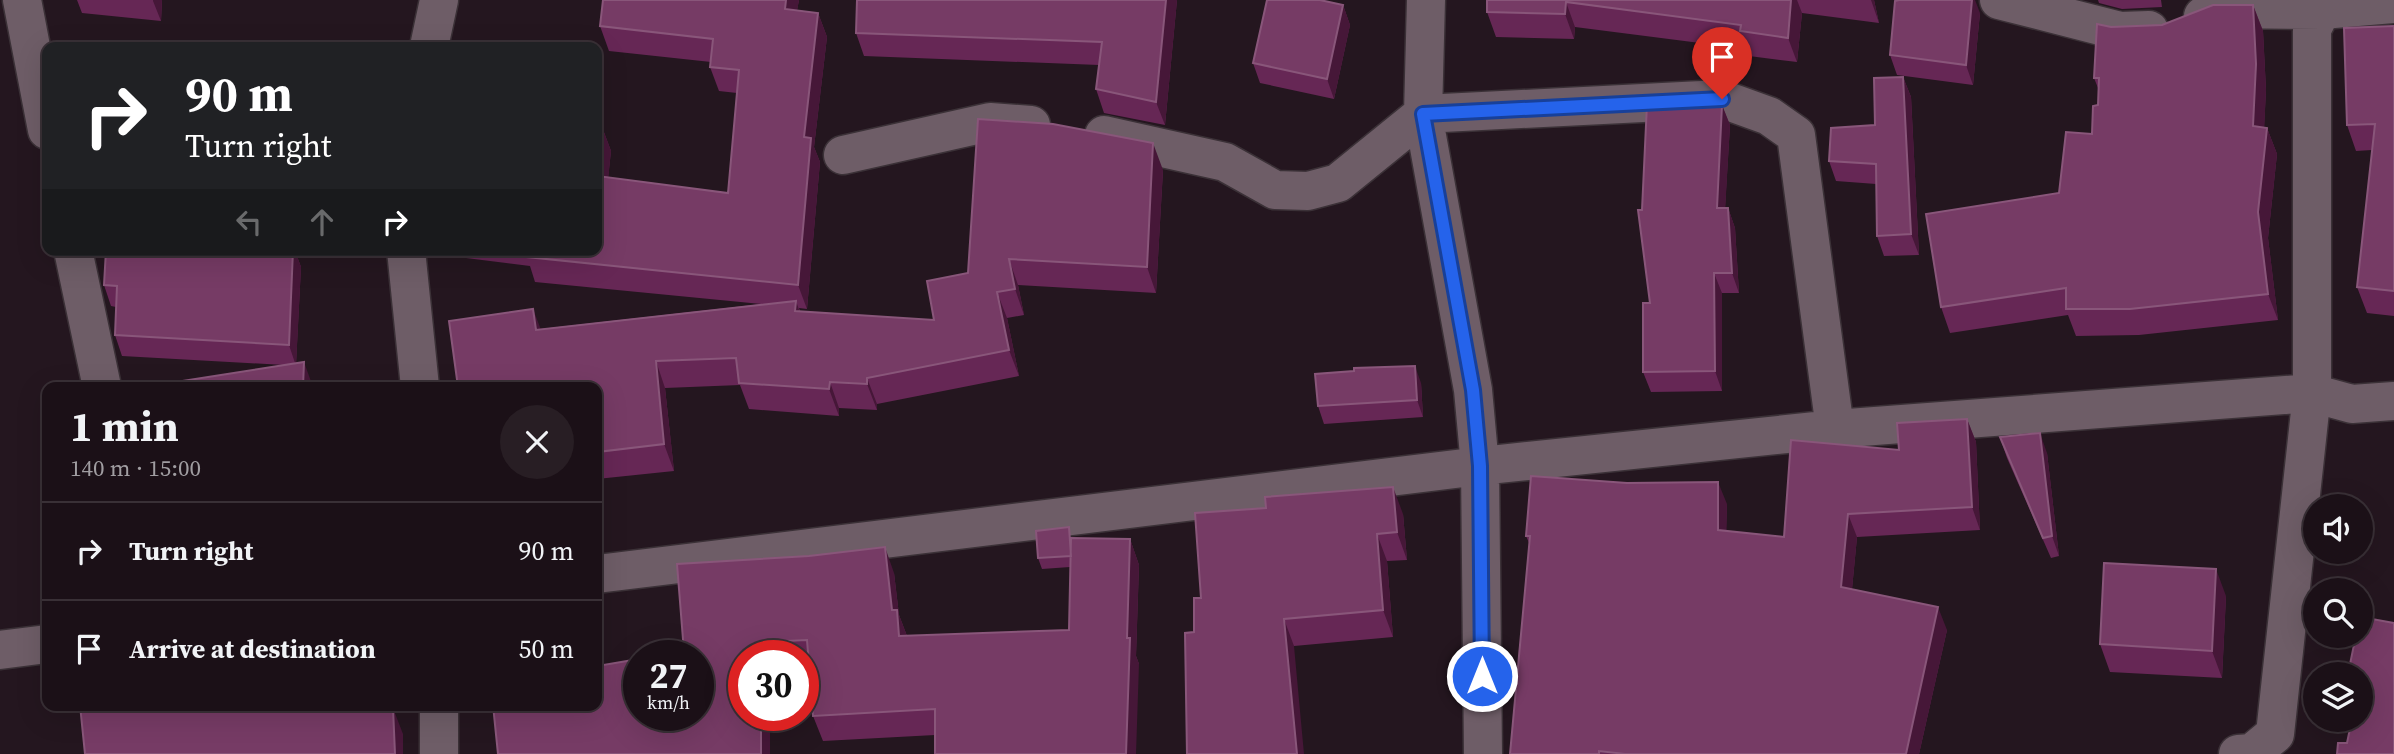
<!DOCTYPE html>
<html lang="en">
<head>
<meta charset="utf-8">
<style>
  :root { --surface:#1b1017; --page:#281e24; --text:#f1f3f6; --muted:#a09da1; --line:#393036 }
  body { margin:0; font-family:"Source Serif 4",serif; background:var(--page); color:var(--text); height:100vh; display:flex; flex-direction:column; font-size:26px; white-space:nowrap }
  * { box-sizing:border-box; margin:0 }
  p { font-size:23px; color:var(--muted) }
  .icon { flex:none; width:38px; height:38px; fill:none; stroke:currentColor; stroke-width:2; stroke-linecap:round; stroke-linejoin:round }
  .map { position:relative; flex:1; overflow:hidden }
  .details { position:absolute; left:42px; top:382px; width:560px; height:329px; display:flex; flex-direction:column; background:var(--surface); border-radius:14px; box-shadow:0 7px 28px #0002,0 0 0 2px var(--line) }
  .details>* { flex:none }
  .banner { position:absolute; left:42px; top:42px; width:560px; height:214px; border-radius:14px; box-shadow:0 7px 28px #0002,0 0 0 2px var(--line); background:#202124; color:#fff; overflow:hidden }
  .buttons { position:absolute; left:2303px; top:494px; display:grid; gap:14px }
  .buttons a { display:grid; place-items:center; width:70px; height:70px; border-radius:50%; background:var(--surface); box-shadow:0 7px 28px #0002,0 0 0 2px var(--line); font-size:35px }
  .speed { position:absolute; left:623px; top:640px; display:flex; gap:14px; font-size:35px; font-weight:700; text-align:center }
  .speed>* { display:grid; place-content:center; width:91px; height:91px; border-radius:50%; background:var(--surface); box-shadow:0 7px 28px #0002,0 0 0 2px var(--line); line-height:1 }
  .speed small { font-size:18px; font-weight:400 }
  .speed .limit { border:10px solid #d22; background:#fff; color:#111 }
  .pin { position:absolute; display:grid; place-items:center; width:60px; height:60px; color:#fff; margin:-72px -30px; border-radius:50% 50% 50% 0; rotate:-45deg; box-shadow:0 0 7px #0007 }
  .pin .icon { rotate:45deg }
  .me { position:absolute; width:77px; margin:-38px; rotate:0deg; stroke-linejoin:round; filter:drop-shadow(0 0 5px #0008) }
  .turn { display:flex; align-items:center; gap:24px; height:147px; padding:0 28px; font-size:32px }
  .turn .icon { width:91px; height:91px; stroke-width:2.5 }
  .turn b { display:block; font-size:49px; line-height:60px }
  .lanes { display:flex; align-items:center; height:66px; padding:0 28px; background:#0003; justify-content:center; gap:35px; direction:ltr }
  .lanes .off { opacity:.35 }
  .round { display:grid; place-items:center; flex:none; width:74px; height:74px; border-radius:37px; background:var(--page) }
  .head { display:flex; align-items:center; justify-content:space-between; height:119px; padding:0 28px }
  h1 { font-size:42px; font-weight:700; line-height:52px }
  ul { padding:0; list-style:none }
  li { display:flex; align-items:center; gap:21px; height:98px; padding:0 28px; border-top:2px solid var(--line) }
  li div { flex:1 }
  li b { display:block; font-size:26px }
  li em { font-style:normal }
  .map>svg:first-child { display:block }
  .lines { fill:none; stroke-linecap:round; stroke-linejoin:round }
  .minor-casing { stroke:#3b3137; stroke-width:41 }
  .minor { stroke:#6e5d67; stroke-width:38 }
  .wall { fill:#662755 }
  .shaded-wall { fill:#461738 }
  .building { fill:#763b65; stroke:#89567a; stroke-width:2 }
  .route-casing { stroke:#184099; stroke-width:18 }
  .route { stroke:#2563eb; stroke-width:12 }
</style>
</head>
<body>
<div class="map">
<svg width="2394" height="754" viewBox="0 0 2394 754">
  <rect width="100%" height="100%" fill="#24161f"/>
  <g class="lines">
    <defs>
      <path id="minor" d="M22 0 47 130
        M1426 0 1423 114 1473 390 1480 466 1483 754
        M1999 0 2120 31 2149 30
        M2203 16 2218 9 2322 10
        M429 47 439 0
        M1104 135 1225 162 1275 190 1308 191 1338 183 1423 114 1722 99 1769 116 1796 135 1835 429
        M843 155 990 122 1031 125
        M73 250 102 387
        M406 250 420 387
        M597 574 1480 466 1835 429 2312 393 2352 404 2394 401
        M0 650 47 644
        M439 754V705
        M2238 754 2252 753 2275 734 2312 393V29L2322 10 2394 4"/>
    </defs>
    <use href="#minor" class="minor-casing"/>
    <use href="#minor" class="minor"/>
  </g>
  <path class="wall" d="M77 0H162L161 21 82 13Z
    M603 0H799L797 10 818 13 827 37 814 147 820 162 807 309 799 308 800 311 934 320 968 273 1163 170 1156 293 1018 285 1024 315 1007 318 1019 376 877 404V410L839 408V416L749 409 740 385 665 388 674 471 597 479V387L540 329 761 304 535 282 530 266 434 254 433 250H597L602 127 611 151 608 178 728 193 737 93 719 91 710 67 711 62 609 51 600 26Z
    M857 0H1177L1165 125 1104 113 1096 89 1099 65 864 56 856 33Z
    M1487 0H1874L1879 23 1802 13 1797 62 1749 56 1747 49 1575 27 1574 39 1496 37 1487 12Z
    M2098 0H2161L2162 7 2122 9 2099 3Z
    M1343 5 1350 25 1334 99 1260 83 1253 63Z
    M2253 5 2263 31 2266 90 2264 128H2267L2277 154 2268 238 2278 320 2139 335 2076 336 2068 315 1950 333 1941 307 2059 193 2092 134 2098 105V88L2094 78 2111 27 2162 25Z
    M1980 13 1973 85 1897 75 1890 55Z
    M2394 26V316L2367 313 2357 287 2372 150 2356 151 2347 125Z
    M1903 77 1911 97 1919 255 1884 256 1877 236 1876 184 1836 181 1829 161 1875 125Z
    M1722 105 1730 125 1725 208H1728L1735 228 1739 293H1722V391L1651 392 1643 372 1650 303 1642 210Z
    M106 250H299L298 259 301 267 296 364 284 365 122 356 115 335 116 307 111 306 104 285Z
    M1421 383 1423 417 1324 424 1318 406Z
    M1967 419 1976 442 1980 530 1857 537 1852 589 1947 630 1919 754H1510L1530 545 1526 536 1727 504 1726 531 1784 537 1899 450Z
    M2000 437 2047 453 2059 556 2051 558 2007 458Z
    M1403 514 1407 560 1387 561 1393 637 1294 646 1194 632Z
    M1073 538 1130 539 1139 565 1136 656 1139 664 935 735 823 741 813 716 809 666H803V656H744V716H770V754L684 652 894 573 899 615 907 636 1069 630 1070 567 1042 569 1038 558Z
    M2226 596 2222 678 2110 672 2100 644Z"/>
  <path class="shaded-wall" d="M153 0H162L161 21 153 1Z
    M786 0H799L793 33 785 9Z
    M1166 0H1177L1165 125 1156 102Z
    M1791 0H1797L1802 13 1797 62 1788 38Z
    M1871 0H1874L1879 23Z
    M1972 0H1975L1980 13 1973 85 1966 65Z
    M1566 2 1575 27 1574 39 1565 14Z
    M1343 5 1350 25 1334 99 1327 79Z
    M2253 5 2263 31 2266 90 2263 153 2253 126Z
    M818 13 827 37 814 147 820 162 807 309 798 285 804 137Z
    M1903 77 1911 97 1919 255 1911 234Z
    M1722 105 1730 125 1724 229 1717 208Z
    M602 127 611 151 606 200 597 176Z
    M2267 128 2277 154 2268 238 2278 320 2268 294 2258 212Z
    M1153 143 1163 170 1156 293 1147 267Z
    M1728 208 1735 228 1739 293 1732 273Z
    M291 250H299L298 259 301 267 296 366 289 345Z
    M1009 259 1018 285 1024 315 1015 289Z
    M1714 273 1722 293V391L1715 371Z
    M997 292 1007 318 1019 376 1009 350Z
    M796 301 805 327 795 311Z
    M533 309 543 335 536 330Z
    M656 361 665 388 674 471 664 444Z
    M304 362 313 387H303Z
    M1415 366 1421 383 1423 417 1417 400Z
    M867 378 877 404V410L867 384Z
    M830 382 839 408V416L829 389Z
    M1967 419 1976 442 1980 530 1972 507Z
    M2040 433 2047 453 2059 556 2052 536Z
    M1718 482 1727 504 1726 553 1718 530Z
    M1393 487 1403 514 1407 560 1397 532Z
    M1848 514 1857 537 1850 610 1841 587Z
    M1377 534 1387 561 1393 637 1383 610Z
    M1130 539 1139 565 1136 656 1139 664 1136 754H1126L1127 638Z
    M885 547 894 573 899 615 907 636H899L892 610Z
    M2216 569 2226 596 2222 678 2212 651Z
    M1938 607 1947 630 1919 754H1906Z
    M1284 619 1294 646 1304 754H1297Z
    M760 642 766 656H760Z
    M327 705H335L336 736 327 710Z
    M393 708 403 734V754H395Z
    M761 716H770V754H761Z"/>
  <path class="building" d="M603 0H786L785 9 818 13 804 137 811 138 798 285 527 257V250H597V127H602L597 176 728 193 739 70 710 67 713 39 600 26Z
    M857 0H1166L1156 102 1096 89 1102 42 856 33Z
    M1267 0H1320L1343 5 1327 79 1253 63Z
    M1487 0H1791L1788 38 1740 31 1741 25 1566 2 1565 14 1487 12Z
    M1899 0H1972L1966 65 1890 55 1895 1Z
    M2213 5H2253L2256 64 2253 126 2267 128 2258 212 2268 294 2130 309H2066V288L1941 307 1926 214 2059 193 2066 132 2092 134 2093 106 2098 105 2099 78H2094L2097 24 2111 27 2162 25Z
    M2394 26V291L2357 287 2375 124 2347 125 2344 28Z
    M136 42 188 47H135Z
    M1903 77 1911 234 1877 236 1876 164 1829 161 1831 128 1875 125 1874 78Z
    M1711 101 1722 105 1717 208H1728L1732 273H1714L1715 371 1643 372V303H1650L1638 210H1642L1647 104Z
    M978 119 1053 124 1153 143 1147 267 1009 259 1015 289 997 292 1009 350 867 378V384L830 382 829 389 739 383 736 358 656 361 664 444 597 452V387H458L449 321 533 309 536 330 796 301 795 311 934 320 927 281 968 273Z
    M106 250H293L289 345 115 335 117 286 104 285Z
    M304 362 303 387H144Z
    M1415 366 1417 400 1318 406 1315 374 1354 371V368Z
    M1967 419 1972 507 1848 514 1841 587 1938 607 1906 754H1625L1599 751V754H1510L1530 536H1526L1531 476 1627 483 1718 482V530L1784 537 1791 440 1899 450 1897 423Z
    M2040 433 2052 536 2043 538 2000 437Z
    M1393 487 1397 532 1377 534 1383 610 1284 619 1297 754H1187L1185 633 1194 632V598H1201L1195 513 1266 508 1265 497Z
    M1069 527 1071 556 1038 558 1036 531Z
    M1071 538 1130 539 1127 638H1130L1126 754H935V709L813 716 807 640 760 642V656H744V716H761V754H498L493 705H597V666L639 659V716H698V656H656L684 652 677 564 809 556 885 547 892 610H897L899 636 1069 630Z
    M2104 563 2216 569 2212 651 2100 644Z
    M2361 617 2394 623V754H2337L2338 743H2347L2352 719H2361V674H2348L2356 635H2361Z
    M80 705H327V710L393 708 395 754H85Z"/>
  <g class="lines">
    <defs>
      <path id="route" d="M1482 676 1480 466 1473 390 1423 114 1722 99"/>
    </defs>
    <use href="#route" class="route-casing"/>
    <use href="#route" class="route"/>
  </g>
</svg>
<div class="buttons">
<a><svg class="icon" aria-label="sound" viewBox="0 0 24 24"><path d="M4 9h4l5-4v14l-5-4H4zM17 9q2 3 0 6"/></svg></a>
<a><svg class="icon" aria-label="search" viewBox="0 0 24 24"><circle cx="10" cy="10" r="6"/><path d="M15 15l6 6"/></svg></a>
<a><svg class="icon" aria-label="layers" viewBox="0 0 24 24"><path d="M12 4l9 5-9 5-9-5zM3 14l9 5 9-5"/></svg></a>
</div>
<div class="speed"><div>27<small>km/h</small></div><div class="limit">30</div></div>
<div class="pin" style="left:1722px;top:99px;background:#d93025"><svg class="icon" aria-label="arrive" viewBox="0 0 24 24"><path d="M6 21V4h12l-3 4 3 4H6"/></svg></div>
<svg class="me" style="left:1482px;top:676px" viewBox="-20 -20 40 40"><circle r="17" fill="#2563eb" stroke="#fff" stroke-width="3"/><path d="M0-11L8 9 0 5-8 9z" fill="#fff"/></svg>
<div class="banner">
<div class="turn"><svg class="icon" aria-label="right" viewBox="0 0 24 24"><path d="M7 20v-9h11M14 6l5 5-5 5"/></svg><div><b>90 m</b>Turn right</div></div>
<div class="lanes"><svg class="icon off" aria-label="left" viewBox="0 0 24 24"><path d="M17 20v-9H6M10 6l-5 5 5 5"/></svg><svg class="icon off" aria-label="ahead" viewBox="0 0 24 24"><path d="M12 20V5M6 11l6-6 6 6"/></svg><svg class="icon" aria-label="right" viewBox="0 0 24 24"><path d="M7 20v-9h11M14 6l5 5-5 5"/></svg></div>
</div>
<section class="details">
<div class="head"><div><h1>1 min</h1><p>140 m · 15:00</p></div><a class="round"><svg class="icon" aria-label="close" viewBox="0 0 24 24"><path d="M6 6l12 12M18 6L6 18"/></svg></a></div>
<ul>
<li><svg class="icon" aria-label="right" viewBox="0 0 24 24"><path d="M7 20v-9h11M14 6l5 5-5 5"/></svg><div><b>Turn right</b></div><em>90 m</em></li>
<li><svg class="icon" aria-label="arrive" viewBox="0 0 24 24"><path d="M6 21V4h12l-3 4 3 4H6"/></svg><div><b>Arrive at destination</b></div><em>50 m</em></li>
</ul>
</section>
</div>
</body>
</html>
